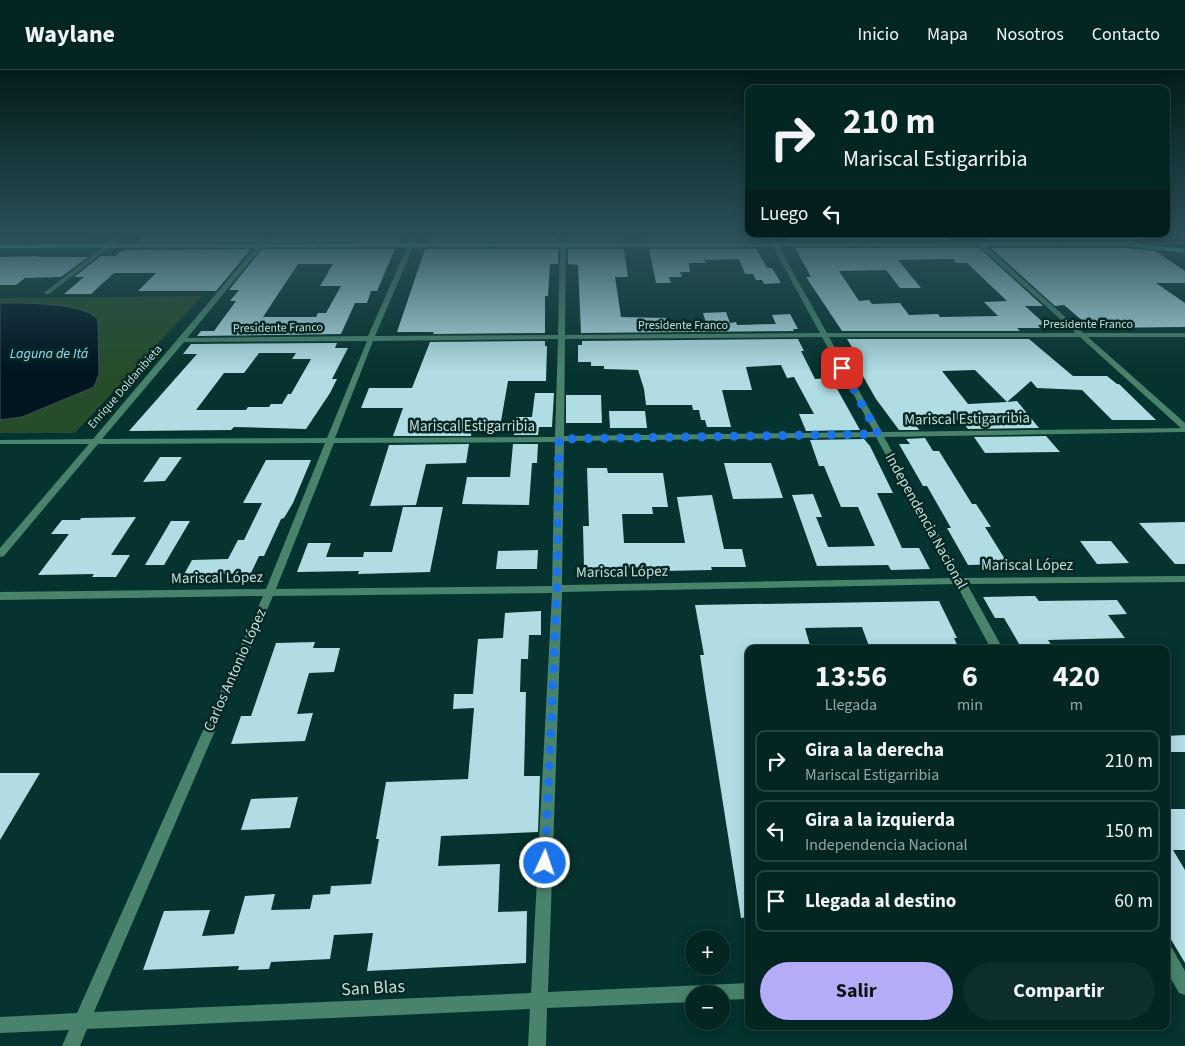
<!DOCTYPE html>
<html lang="es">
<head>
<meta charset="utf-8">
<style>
  :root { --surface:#042623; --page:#0d2e2b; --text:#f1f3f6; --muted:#97a5a6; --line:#254341; --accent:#b5acf8 }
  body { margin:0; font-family:"Source Sans 3",sans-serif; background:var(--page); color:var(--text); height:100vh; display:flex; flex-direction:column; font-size:19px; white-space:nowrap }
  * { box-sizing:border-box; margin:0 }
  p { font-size:16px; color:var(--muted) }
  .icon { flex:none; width:28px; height:28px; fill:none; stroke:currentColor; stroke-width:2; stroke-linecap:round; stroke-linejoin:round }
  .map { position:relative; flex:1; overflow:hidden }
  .panel { position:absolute; left:745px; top:575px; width:425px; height:385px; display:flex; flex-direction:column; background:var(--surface); border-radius:10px; box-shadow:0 2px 12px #0003,0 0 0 1px var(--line) }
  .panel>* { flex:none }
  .guide { position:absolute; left:745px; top:15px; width:425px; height:152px; border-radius:10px; box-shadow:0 2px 12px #0003,0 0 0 1px var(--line); background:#042623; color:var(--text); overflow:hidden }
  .fabs { position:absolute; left:685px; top:860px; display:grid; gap:10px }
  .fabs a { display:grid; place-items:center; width:45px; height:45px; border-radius:50%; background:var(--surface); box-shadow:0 2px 12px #0003,0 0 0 1px var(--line); font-size:25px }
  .pin { position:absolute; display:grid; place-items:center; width:42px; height:42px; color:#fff; margin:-21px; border-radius:10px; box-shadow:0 2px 8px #0006 }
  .me { position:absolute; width:55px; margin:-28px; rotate:3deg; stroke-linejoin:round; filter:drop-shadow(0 0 4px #0008) }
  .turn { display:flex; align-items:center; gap:18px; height:105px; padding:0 15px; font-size:22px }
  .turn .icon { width:65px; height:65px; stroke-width:2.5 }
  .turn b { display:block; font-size:35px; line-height:42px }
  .then { display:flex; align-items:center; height:48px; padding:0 15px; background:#0003; gap:10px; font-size:19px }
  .eta { display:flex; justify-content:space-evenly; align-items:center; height:85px; text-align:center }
  .eta b { font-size:30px; font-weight:700; line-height:35px }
  .action { display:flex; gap:10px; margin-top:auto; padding:10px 15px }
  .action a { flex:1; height:58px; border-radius:30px; background:var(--accent); color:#111; font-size:20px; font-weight:700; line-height:58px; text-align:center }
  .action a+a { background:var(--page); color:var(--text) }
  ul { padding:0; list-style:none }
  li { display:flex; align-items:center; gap:15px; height:62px; margin:0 10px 8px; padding:0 5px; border:2px solid var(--line); border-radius:10px }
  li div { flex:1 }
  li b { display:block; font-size:19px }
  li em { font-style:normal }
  header { display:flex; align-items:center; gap:30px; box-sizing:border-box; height:70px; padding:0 25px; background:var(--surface); border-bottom:1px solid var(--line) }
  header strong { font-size:24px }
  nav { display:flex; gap:28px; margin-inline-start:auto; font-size:18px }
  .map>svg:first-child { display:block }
  .green { fill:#264c29 }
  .water { fill:#001520; stroke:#3b5158 }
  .building { fill:#b0dde4; fill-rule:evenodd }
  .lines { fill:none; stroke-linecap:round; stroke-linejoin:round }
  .service { fill:#49836c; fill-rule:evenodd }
  .minor { fill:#49836c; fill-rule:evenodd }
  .tertiary { fill:#49836c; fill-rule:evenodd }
  .primary { fill:#55dbac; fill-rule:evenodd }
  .route { stroke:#1a73e8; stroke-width:9; stroke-dasharray:0 16.2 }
  .labels { text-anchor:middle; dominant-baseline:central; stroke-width:5; stroke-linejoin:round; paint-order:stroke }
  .far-street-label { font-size:12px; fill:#c6dcd9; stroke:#062825 }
  .far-water-label { font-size:14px; font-style:italic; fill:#98d9f7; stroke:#062825 }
  .street-label { font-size:15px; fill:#c6dcd9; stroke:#062825 }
  .near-street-label { font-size:18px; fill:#c6dcd9; stroke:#062825 }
</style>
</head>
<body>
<header>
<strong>Waylane</strong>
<nav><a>Inicio</a><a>Mapa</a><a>Nosotros</a><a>Contacto</a></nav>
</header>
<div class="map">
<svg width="1185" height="976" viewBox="0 0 1185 976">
  <rect width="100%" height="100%" fill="#05332f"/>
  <path class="green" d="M202 226 75 363H0V228Z"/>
  <path class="water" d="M0 233C22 233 85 232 98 250L99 304 94 317 22 347 0 350Z"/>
  <path class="building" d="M144 166H263L258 172H137Z
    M273 166H310L306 172H269Z
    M318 166H401L399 171 315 172Z
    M432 166H558V171H429Z
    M568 166H622L623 171H568Z
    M646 166H750L752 171H647Z
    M787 166H945L949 170 790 171Z
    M984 166H1133L1139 170H989Z
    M795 178H979L1043 236H1025L1046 255H1038L1040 258H1017L1020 261H842L806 207H811ZM953 189 956 193H967L1007 231 984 232 998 246 940 247 938 244 909 245 900 233 872 234 869 230 859 231 839 201 886 200 900 218H921L898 190Z
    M991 178H1126L1155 181 1185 201V213H1156L1185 233V257L1091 258 1064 235 1055 236Z
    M251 179 216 221H138L156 203H114L91 224H64L84 207H74L101 186H115L120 182 128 180Z
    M262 179H395L377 221H371L367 233H355L341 264 197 266 201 261H214L236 231H230L239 220H229ZM298 194H333L320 216H341L326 243H318L316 247H263Z
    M425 179H558V194H550L548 226H545V263L433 264 434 262H397Z
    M568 179H624L628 207H615L621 247 666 248 667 253H706L703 243 726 242 730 253 736 252 737 255 776 254 772 245 790 244 798 259H793L794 261 581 263 578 195 568 194Z
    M649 179H756L767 198H772L781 213 764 214 762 210H756L753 204H745L739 189 704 190 706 193H689L690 202H680L682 207H669L671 213H656Z
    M39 186 38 187H88L61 207 25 208 16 215H0V187Z
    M798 269 804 281H801L815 309 831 308 860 360 806 361 799 344H814L794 307 787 308 781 295 746 297 752 320H722L731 357H707L705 350H701L699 340H693L692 335H646L644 319 638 300 604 299V296H591V292H578V275H582V271Z
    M847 269H1029L1073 306H1107L1117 314H1119L1156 350H1112L1082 320 1037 318 1031 311 1007 332 1017 331 1039 358 968 359 961 350 914 352 919 360H899L876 329 852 287H858ZM975 300 1007 332 968 334 942 301Z
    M545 271V276H547L546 311H508L500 357H472L471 366H393L403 338H361L369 318H412L430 272Z
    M337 273 335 278H348L332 309H337L330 323 306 359 234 357 231 360 129 361 197 284H183L191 274ZM259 283H296L292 289H311L291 324H288L282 334H271L269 337H248L246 340H196L224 303H244Z
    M535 323H554L552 357H539L538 365H514L516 347H532Z
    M566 325H601L602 353H566Z
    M609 341H645L647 358H610Z
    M1046 366 1060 382 985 383 974 367Z
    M925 368 933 381H939L972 434H976L991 457H985L1008 494 968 495 947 458H951L927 416H923L899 374H910L906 369Z
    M864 369 870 376 893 423H877L902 478H919L930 499 891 500 888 495 817 496 792 425 813 424 822 447H816L828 477 875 476 858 437H841L824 396H819L810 370Z
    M469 374 466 393 426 394 416 435 370 436 389 375Z
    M513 374H538L537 393H532L529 435 462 434 467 407H510Z
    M160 387H182L165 411 143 412Z
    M266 390H311L293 433 284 448 281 449 264 486H259L251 503 219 504 217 507 182 508 192 490 228 489 238 470H244L262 433H243Z
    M724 393H771L783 428 733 429Z
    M587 398H607L608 403H663L668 437H652L653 444H622L624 473H685L677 427 712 425 724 479H742L746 497H711L712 500 661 501 660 497 584 498 583 456H589Z
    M403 437H443L430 502 358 504 359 501 297 502 308 473H331L326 487H363L364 482H392Z
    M136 447 111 485H130L116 507H92L94 504 38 505 69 464H51L62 450H80L81 448Z
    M171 451H190L164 495H145Z
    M1185 452V494H1175L1139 453Z
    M1080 471H1111L1129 493 1097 494Z
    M538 480 537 499H496L498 481Z
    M1035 526 1039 531 1117 530 1127 544 1108 545 1125 568 1048 570 1054 579H1022L1004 548H995L983 527Z
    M939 531 957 568H954L959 579H870L862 557 805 558 811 579H749V847L741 848 705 619 700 585H704L695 535Z
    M541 541V565H529L528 589H521L520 622H526L524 706H540L538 762 441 766 438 796 500 794 498 842 527 841 526 893 367 901 373 863 334 865 330 889 271 892 269 899 238 900 239 896 143 900 164 841 210 840 202 866 234 864 245 826 275 824 271 840 310 839 313 825 330 824 331 816 371 814 379 769H376L386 712 468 709 474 638 453 639 454 624H473L478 569 503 568 505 543Z
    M315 572 313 578H340L334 602 309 603 297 644 313 643 305 671 231 674 241 646H251L276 573Z
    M1185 665V682H1166V666Z
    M0 703H40L0 770Z
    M298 727 290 758 241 760 251 729Z
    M1166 739H1185V780H1173L1185 800V893L1166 861Z"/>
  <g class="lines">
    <path class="service" d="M103 166 86 169H0V167Z
      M312 166H316L310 176H306V175Z"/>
    <path class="minor" d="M118 166H124L49 224H45V222Z
      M265 166H271L187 268 368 266 412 166H418L375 266 558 265 560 166H566L565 265 820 263 767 166H773L827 263H1185V267H829L882 362 1185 358V362L884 367 963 508 1185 506V512L967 514 1003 579H991L956 514 562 522 548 922 749 913V929L721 930V924H694V932L547 938 546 976H528L530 939 87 959 80 976H62L69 960 0 963V947L77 943 263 526 0 530V522L266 519 325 373 98 374 4 486 0 487V478L89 374H0V370L93 369ZM822 267 874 362 564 366 565 269ZM558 269 555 367 335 368 373 271ZM367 271 327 368 102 369 184 272ZM876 367 953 508 562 515 564 371ZM555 372 552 516 276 519 334 373ZM552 523 531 923 94 942 273 526Z
      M1166 876 1172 878 1185 901V925L1179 923 1166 900Z"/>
    <path class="tertiary" d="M1185 171V175L1126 176 1123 174 1126 172Z
      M978 173H982L1185 353V359H1182L978 175Z"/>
    <path class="primary" d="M1126 172 1185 179V183L1126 176 0 178V174Z"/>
  </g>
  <linearGradient id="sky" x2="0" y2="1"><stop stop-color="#031c1a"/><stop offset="0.55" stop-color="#2a5058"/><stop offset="1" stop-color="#2a5058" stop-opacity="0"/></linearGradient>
  <rect width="1185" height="303" fill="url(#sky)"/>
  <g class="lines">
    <path class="route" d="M545 793 557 519 559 369 878 364 842 298"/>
  </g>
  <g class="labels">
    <g class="far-street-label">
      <text x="1088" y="254">Presidente Franco</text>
      <text x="683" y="255">Presidente Franco</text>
      <text transform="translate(278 258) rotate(-1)">Presidente Franco</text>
      <text transform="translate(125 317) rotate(-49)">Enrique Doldanibieta</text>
    </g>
    <g class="far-water-label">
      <text x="49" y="284">Laguna de Itá</text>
    </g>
    <g class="street-label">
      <text transform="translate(967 349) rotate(-1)">Mariscal Estigarribia</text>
      <text x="472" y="356">Mariscal Estigarribia</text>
      <text transform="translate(926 451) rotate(61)">Independencia Nacional</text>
      <text x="1027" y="495">Mariscal López</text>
      <text transform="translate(622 502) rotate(-1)">Mariscal López</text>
      <text transform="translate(217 508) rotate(-1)">Mariscal López</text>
      <text transform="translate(235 600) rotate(-66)">Carlos Antonio López</text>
    </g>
    <g class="near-street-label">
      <text transform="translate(373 918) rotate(-3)">San Blas</text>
    </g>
  </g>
</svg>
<div class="fabs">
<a>+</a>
<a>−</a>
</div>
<div class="pin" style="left:842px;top:298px;background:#d93025"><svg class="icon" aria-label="arrive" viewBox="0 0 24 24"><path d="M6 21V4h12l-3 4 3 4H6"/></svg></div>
<svg class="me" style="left:545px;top:793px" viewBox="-20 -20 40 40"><circle r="17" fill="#1a73e8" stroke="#fff" stroke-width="3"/><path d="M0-11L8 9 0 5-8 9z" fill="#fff"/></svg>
<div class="guide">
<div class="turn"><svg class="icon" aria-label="right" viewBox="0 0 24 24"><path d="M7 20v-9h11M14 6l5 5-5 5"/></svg><div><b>210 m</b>Mariscal Estigarribia</div></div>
<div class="then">Luego<svg class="icon" aria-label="left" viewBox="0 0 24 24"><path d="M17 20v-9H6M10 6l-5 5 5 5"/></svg></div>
</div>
<section class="panel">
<div class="eta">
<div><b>13:56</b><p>Llegada</p></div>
<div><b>6</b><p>min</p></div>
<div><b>420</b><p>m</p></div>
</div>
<ul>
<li><svg class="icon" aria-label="right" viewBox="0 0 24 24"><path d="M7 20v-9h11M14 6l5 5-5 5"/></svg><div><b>Gira a la derecha</b><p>Mariscal Estigarribia</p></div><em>210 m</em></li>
<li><svg class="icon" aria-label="left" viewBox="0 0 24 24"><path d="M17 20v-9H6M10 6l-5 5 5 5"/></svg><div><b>Gira a la izquierda</b><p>Independencia Nacional</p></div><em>150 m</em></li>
<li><svg class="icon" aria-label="arrive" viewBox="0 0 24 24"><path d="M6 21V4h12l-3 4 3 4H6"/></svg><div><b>Llegada al destino</b></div><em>60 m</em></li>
</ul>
<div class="action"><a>Salir</a><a>Compartir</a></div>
</section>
</div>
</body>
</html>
